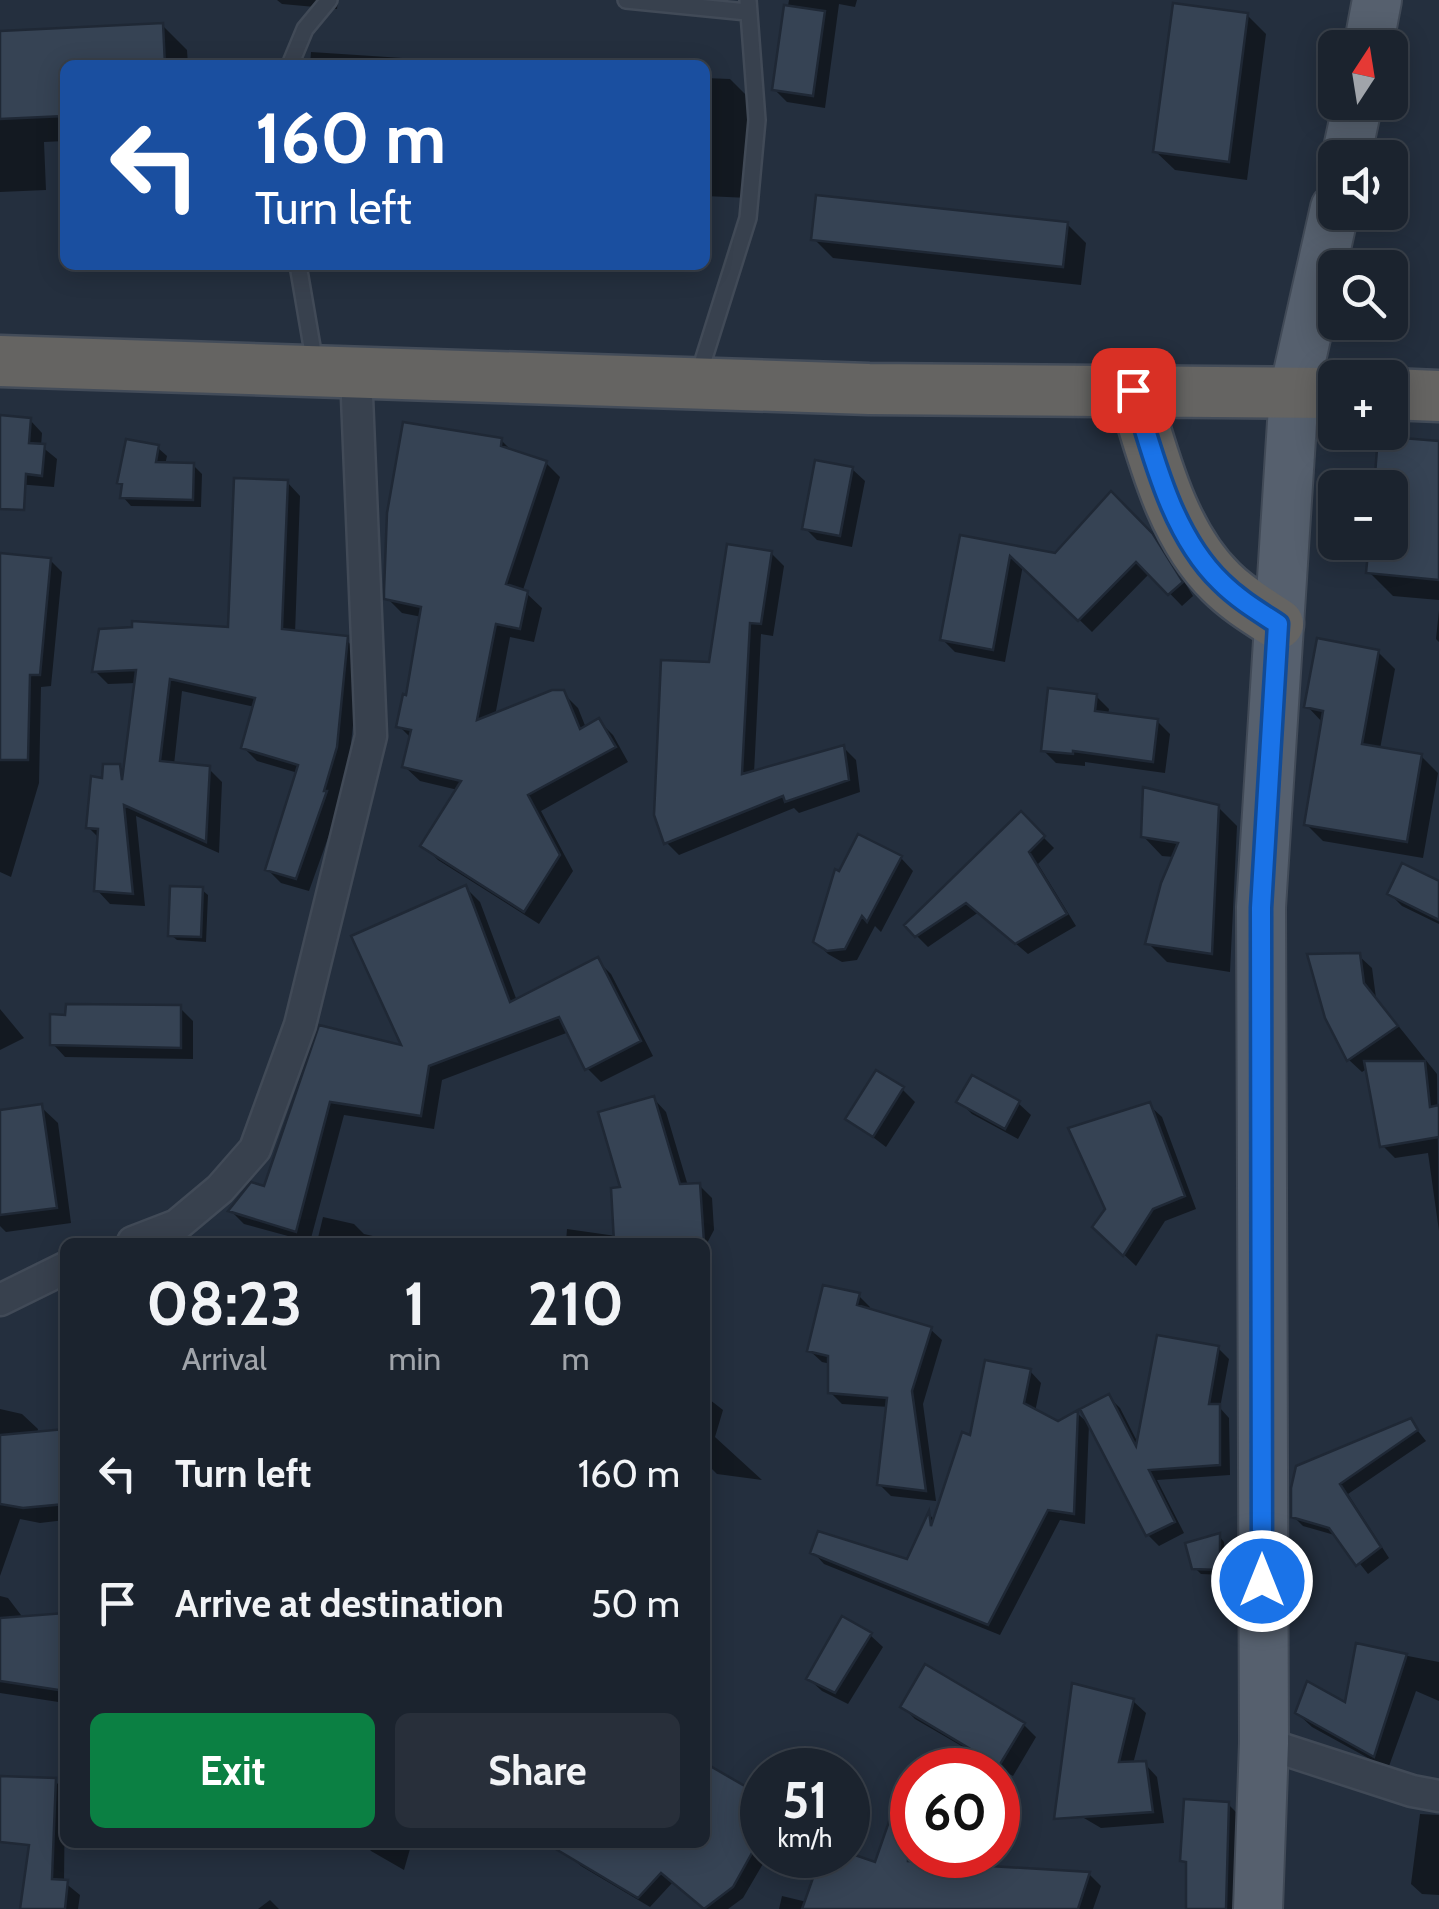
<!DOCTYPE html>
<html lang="en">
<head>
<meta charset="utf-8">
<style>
  :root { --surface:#1b232e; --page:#282f3a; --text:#f1f3f6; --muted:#a0a4aa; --line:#39404a; --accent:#0b8043 }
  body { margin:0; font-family:Cabin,sans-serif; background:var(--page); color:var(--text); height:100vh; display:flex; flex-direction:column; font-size:38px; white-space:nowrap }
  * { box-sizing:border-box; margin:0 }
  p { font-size:32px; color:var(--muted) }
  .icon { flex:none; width:55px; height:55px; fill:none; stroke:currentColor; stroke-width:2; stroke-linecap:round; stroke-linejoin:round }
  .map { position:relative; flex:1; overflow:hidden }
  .side { position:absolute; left:60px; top:1238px; width:650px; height:610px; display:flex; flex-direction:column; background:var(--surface); border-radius:15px; box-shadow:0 5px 25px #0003,0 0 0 2px var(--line) }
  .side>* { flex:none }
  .banner { position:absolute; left:60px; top:60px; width:650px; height:210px; border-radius:15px; box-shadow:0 5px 25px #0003,0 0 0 2px var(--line); background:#1a4fa0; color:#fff; overflow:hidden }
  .needle { width:65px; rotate:12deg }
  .buttons { position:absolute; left:1318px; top:30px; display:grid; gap:20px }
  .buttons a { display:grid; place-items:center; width:90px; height:90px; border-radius:15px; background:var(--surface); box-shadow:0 5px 25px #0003,0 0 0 2px var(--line); font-size:50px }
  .speed { position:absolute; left:740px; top:1748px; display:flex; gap:20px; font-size:50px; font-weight:700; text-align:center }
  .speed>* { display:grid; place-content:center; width:130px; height:130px; border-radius:50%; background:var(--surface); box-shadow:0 5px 25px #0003,0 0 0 2px var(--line); line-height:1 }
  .speed small { font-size:25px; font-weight:400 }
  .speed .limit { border:15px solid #d22; background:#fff; color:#111 }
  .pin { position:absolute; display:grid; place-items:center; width:85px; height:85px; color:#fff; margin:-42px; border-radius:20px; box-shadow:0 5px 15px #0006 }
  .me { position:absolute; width:110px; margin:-55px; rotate:0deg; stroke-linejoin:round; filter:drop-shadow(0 0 8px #0008) }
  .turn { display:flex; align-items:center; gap:35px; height:210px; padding:0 30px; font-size:45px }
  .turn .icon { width:130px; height:130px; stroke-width:2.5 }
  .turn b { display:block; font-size:70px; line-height:85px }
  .eta { display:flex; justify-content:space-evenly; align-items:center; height:170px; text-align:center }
  .eta b { font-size:60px; font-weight:700; line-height:70px }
  .primary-button { display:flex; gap:20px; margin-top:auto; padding:20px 30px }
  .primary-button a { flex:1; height:115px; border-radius:15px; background:var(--accent); color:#fff; font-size:40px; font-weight:700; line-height:115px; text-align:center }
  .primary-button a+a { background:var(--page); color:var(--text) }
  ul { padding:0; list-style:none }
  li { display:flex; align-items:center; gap:30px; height:130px; padding:0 30px }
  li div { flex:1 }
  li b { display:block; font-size:38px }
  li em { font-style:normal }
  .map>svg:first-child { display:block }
  .shadow { fill:#0007 }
  .building { fill:#364354; stroke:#1f2835; stroke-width:2.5 }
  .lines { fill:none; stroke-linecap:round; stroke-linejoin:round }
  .service-casing { stroke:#414a57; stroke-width:20 }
  .minor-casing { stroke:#414a57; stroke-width:35 }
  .primary-casing { stroke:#414a57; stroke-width:52 }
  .trunk-casing { stroke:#434c59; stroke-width:55 }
  .service { stroke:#38414e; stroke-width:15 }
  .minor { stroke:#38414e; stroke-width:30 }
  .primary { stroke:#56606e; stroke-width:48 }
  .trunk { stroke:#656462; stroke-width:50 }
  .route-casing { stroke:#114b97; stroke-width:25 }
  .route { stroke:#1a73e8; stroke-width:18 }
</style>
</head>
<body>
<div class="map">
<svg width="1439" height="1909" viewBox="0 0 1439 1909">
  <rect width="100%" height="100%" fill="#242f3e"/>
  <path class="shadow" d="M277 0H338L337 9 282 4Z
    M789 0H857L855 7 839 4 825 108 787 102 774 89Z
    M1247 15 1266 34 1247 180 1175 170 1155 151Z
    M162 25 187 50 188 65H65V141L44 142 46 190 0 192V33Z
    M311 52 509 65H310Z
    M705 78 730 79 755 104 749 198 705 196Z
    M1067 224 1086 243 1081 285 833 258 814 239Z
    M0 418 30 420 42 433 41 446 57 459 54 487 4 483 0 478Z
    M501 440 513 452 546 463 560 477 523 590 542 608 534 642 510 637 495 716 563 693 578 708 586 728 599 721 613 735 628 762 541 811 573 871 539 924 438 860 423 845 458 790 420 781 405 767 412 739 399 726 408 698 422 617 402 613 387 598Z
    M1439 444V600L1393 596 1369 572 1390 542Z
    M158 448 167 456 165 465H193L202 474 201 507 131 506 123 497Z
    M852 469 865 481 852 547 817 540 805 528Z
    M287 482 300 496 295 634 347 641 361 654 349 761 337 805 339 807 309 891 281 883 268 870 298 773 257 761 244 748 255 707 182 691 174 765 209 769 222 782 219 853 136 816 145 906 110 904 97 890 100 839 88 827 104 780 119 766 125 772 136 683 108 684 95 671 230 630Z
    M1111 494 1165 550 1193 596 1182 606 1150 573 1092 632 1023 565 1005 662 955 652 943 640 962 538 1055 556Z
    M771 553 784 566 773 636 761 634 754 773 844 748 856 760 860 792 799 813 794 808 679 855 667 843 711 665Z
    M0 555 50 560 62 572 51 686 41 687 39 783 11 877 0 872Z
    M1439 610V642L1436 639Z
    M1378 652 1395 669 1380 749 1421 756 1438 773 1423 858 1323 841 1306 824 1323 723 1307 706Z
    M1096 696 1109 709 1108 715 1157 721 1170 734 1165 773 1085 762V766L1056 763 1043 750Z
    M1218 807 1237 826 1230 972 1167 962 1148 943 1174 857 1162 856 1143 836Z
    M1021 815 1054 848 1038 864 1076 926 1028 954 979 912 928 947 917 936Z
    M901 858 913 871 881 932 875 926 857 960 842 962 828 954 815 941Z
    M1439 884V924L1402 906 1390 894Z
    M466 888 480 902 517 1001 597 960 611 974 653 1056 601 1082 587 1068 569 1032 442 1080 434 1129 344 1115 310 1242 244 1224 231 1211 265 1189 321 1028 406 1048Z
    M202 890 208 895 206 942 177 940 171 935Z
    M1359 956 1372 968 1376 998 1437 1074 1439 1231 1428 1153 1395 1158 1382 1145 1368 1068 1362 1072 1349 1060 1327 1017Z
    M180 1008 193 1021V1059L65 1057 53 1044Z
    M0 1009 24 1038 0 1050Z
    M902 1089 915 1102 886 1147 849 1119Z
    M654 1099 666 1112 688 1186H700L712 1198 714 1230 705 1247V1242H566L567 1229 616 1236 624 1190Z
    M959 1101 1018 1103 1031 1115 1018 1139 972 1114Z
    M1149 1105 1162 1117 1196 1209 1165 1221 1136 1266 1095 1227 1107 1209Z
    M41 1107 58 1123 71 1223 6 1232 0 1226V1112Z
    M323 1217 354 1224 364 1234 399 1242H317Z
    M859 1296 870 1307 869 1311 930 1329 942 1340 923 1404 936 1501 891 1496 879 1484 889 1407 842 1404 830 1392 831 1364 822 1362 810 1351Z
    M1218 1348 1229 1359 1220 1408 1229 1418 1230 1475 1157 1480 1184 1533 1159 1546 1148 1535 1109 1397 1120 1408 1139 1445Z
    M705 1357 708 1360 705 1396 723 1410 715 1437 762 1480 717 1474 705 1462Z
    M1030 1371 1041 1383 1035 1412 1058 1424 1078 1414 1089 1424 1085 1524 1060 1520 1000 1635 824 1564 813 1552 908 1562 930 1515 935 1521 972 1438Z
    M0 1409 22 1414 38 1429 37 1434 65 1431V1520L40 1523 20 1519 0 1576Z
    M1410 1421 1426 1441 1348 1494 1389 1558 1368 1574 1338 1536 1303 1526 1293 1516Z
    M1219 1536 1224 1542 1225 1575 1201 1574 1195 1568Z
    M0 1596 8 1598 24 1619 65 1616V1703L0 1693Z
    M870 1635 883 1647 848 1704 822 1691 809 1679Z
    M1356 1646 1439 1662V1701L1416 1691 1388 1769 1312 1727 1297 1713 1347 1706Z
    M1133 1701 1146 1713 1133 1764H1145L1157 1777 1164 1823 1101 1828 1072 1811Z
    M903 1707 1024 1725 1036 1737 1013 1776 915 1719Z
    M55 1781 65 1791 64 1882 80 1895 78 1909H22Z
    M906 1784 912 1790V1855H919V1864L1089 1874 1101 1886 1093 1909H779L782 1896 807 1902 824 1855H848L876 1865Z
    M1228 1804 1241 1817 1237 1909H1189V1866L1182 1860Z
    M1420 1814 1439 1815V1895L1422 1894 1411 1884Z
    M748 1819 762 1824V1855H768L743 1898 728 1909H704L673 1882 650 1907 581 1866 569 1855 705 1842V1823Z
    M998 1825H999L1009 1835 998 1836Z
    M363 1842H412L404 1870 371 1851Z
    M270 1900 279 1909H258Z"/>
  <path class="building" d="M1173 3 1248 13 1229 162 1153 152Z
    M784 5 825 11 813 96 772 90Z
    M163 23 165 65H65V116L0 119V31Z
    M816 195 1068 222 1063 267 811 240Z
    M0 415 31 418 29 443 45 444 42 476 26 474 24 510 0 509Z
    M403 422 502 438 501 446 547 461 506 584 528 591 520 629 496 624 477 720 552 690H564L580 729 599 718 616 747 528 795 560 855 524 912 420 846 461 781 402 767 411 730 396 727 403 694 406 695 421 607 384 599V591L387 513Z
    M1378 436 1439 441V580L1366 573 1369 542H1390V488H1374Z
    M126 439 159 445 156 462 194 463 193 500 120 498 122 484 117 483Z
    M815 460 853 467 840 536 802 529Z
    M234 478 288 480 282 629 348 636 337 747 324 791H327L296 879 265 870 298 765 241 748 255 698 170 679 160 761 210 766 206 842 124 805 133 894 94 891 98 829 86 828 91 776 102 778 103 764H120L122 780 136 670 92 672 99 629 132 627V621L228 627Z
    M1111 491 1153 534 1183 582 1168 595 1136 562 1078 621 1010 556 993 650 940 640 960 535 1055 553Z
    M727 544 772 551 761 624 750 623 742 774 844 745 849 780 785 802 783 796 664 844 654 815 661 660 709 662Z
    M0 553 51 558 40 675H30L28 760H0Z
    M1317 638 1379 650 1362 744 1422 754 1407 842 1304 825 1323 711 1304 707Z
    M1048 688 1097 694 1095 711 1158 719 1153 762 1073 751V754L1041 751Z
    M1143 787 1219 805 1212 954 1145 944 1161 883 1178 843 1141 837Z
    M1021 811 1045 836 1029 852 1067 914 1015 944 966 903 915 937 904 925Z
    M858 834 902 856 867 922 862 916 845 949 827 951 813 942 835 869 839 871Z
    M1402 863 1439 881V920L1387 894Z
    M466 885 510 1002 598 957 641 1041 585 1070 559 1017 429 1066 421 1116 330 1102 296 1232 228 1211 251 1182 264 1186 319 1025 401 1045 351 936Z
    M170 886 203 887 201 937 168 936Z
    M1360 953 1364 983 1398 1026 1347 1061 1325 1018 1307 954Z
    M66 1004 181 1005V1048L50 1045V1014L65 1015Z
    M1364 1061H1425L1430 1107 1439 1105V1137L1380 1147Z
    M876 1070 904 1087 873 1137 845 1119Z
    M972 1075 1020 1101 1005 1129 956 1102Z
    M654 1096 680 1184 700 1183 704 1242H614L611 1188 620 1187 598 1112Z
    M1150 1102 1185 1196 1153 1209 1123 1256 1092 1227 1105 1209 1068 1128Z
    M42 1104 57 1208 0 1215V1110Z
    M823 1285 860 1293 857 1305 932 1327 912 1391 926 1491 877 1485 887 1398 828 1393V1356L807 1351Z
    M1157 1335 1219 1346 1209 1404H1220V1465L1149 1470 1175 1522 1146 1536 1080 1409 1109 1394 1136 1446Z
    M985 1360 1031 1369 1024 1403 1058 1421 1078 1410 1074 1514 1048 1510 988 1625 810 1553 818 1531 907 1559 929 1511 931 1526 962 1432 970 1435Z
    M1411 1418 1418 1430 1340 1484 1381 1547 1356 1566 1329 1528 1291 1517V1488L1296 1466Z
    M65 1429V1504L23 1508 0 1504V1435Z
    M1220 1533V1570L1192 1569 1185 1543Z
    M65 1613V1691L0 1681V1618Z
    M842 1616 872 1633 835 1693 806 1679Z
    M1356 1643 1407 1654 1374 1757 1295 1713 1307 1681 1345 1702Z
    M925 1664 1025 1723 999 1766 900 1707Z
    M1072 1683 1134 1699 1119 1762 1146 1761 1153 1812 1054 1819Z
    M705 1763 762 1796V1835L733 1887 704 1909 661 1873 638 1898 544 1842H705Z
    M0 1776 56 1778 52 1879 68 1880 65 1909H20L29 1845 0 1842Z
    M903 1781H907L908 1861 1090 1872 1078 1909H802L821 1855H855L875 1862Z
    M1184 1799 1229 1802 1226 1909H1186V1862L1180 1861Z"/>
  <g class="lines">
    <defs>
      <path id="service" d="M626 0 747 12
        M290 65 305 29 329 0
        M298 265 315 364
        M698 377 748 218 757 120 748 0"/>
      <path id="minor" d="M133 1242 177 1225 220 1189 255 1149 300 1025 371 736 356 373
        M0 1300 65 1268
        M1264 1743 1412 1791 1439 1796"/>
      <path id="primary" d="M1368 48 1377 0
        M1346 158 1358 102
        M1258 1909 1264 1743 1261 907 1294 391 1335 208"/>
      <path id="trunk" d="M0 361 869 389 1335 393
        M1133 390C1153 455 1171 533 1221 582 1238 599 1258 611 1278 624
        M1390 394 1439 396"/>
    </defs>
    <use href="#service" class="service-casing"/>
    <use href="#minor" class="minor-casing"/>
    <use href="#primary" class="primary-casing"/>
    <use href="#trunk" class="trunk-casing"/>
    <use href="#service" class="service"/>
    <use href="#minor" class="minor"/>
    <use href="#primary" class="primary"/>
    <use href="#trunk" class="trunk"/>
  </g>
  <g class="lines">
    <defs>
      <path id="route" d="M1133 390C1153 455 1171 534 1221 582 1238 599 1258 611 1278 624L1261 908 1262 1581"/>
    </defs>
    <use href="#route" class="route-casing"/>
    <use href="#route" class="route"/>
  </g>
</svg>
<div class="buttons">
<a><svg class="needle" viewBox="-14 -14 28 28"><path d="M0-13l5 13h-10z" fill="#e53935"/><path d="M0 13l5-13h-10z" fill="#a0a4aa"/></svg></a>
<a><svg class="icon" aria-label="sound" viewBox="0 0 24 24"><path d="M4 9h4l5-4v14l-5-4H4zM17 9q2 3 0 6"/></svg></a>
<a><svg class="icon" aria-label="search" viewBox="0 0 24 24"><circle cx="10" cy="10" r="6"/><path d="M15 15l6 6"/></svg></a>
<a>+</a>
<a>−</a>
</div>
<div class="speed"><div>51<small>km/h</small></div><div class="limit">60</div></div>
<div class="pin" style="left:1133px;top:390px;background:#d93025"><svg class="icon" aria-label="arrive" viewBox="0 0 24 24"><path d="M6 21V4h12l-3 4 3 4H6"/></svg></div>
<svg class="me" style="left:1262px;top:1581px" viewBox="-20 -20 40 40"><circle r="17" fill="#1a73e8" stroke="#fff" stroke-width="3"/><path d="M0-11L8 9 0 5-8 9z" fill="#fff"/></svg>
<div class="banner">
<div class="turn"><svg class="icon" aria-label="left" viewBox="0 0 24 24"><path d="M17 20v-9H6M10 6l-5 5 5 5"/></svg><div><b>160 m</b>Turn left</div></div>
</div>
<section class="side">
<div class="eta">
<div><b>08:23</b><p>Arrival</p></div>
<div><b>1</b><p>min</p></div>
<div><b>210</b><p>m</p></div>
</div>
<ul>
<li><svg class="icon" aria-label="left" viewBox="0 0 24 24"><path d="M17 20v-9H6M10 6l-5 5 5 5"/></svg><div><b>Turn left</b></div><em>160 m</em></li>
<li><svg class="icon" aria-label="arrive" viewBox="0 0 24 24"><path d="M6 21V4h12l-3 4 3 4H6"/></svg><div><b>Arrive at destination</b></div><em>50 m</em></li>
</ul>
<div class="primary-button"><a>Exit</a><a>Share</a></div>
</section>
</div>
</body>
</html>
